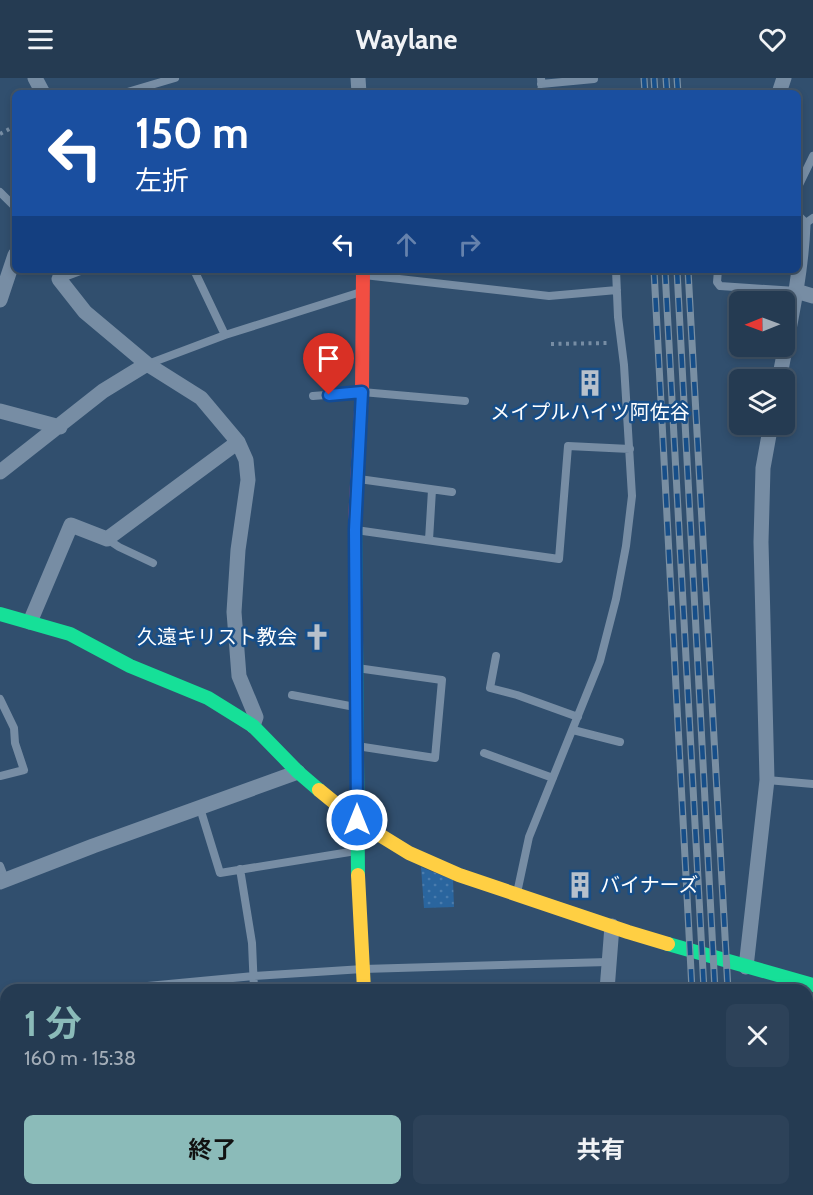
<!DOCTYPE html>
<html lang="ja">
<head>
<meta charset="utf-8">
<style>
  :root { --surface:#253b52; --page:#2d4259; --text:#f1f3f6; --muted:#a3adb8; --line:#425569; --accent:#8bbbb9 }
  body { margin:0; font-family:Cabin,"Noto Sans JP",sans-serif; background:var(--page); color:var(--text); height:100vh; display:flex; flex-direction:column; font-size:22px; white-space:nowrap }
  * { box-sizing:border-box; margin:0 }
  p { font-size:20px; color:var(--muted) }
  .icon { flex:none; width:33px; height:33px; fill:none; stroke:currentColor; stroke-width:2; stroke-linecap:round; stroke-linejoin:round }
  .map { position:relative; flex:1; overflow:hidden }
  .panel { position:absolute; left:0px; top:906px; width:813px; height:212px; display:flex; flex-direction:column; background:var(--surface); border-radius:18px 18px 0 0; box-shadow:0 3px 9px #0003,0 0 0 2px var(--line) }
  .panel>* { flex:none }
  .top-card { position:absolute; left:12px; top:12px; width:789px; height:183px; border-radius:9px; box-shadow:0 3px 9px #0003,0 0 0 2px var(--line); background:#1a4fa0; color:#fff; overflow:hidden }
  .needle { width:39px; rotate:269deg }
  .controls { position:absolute; left:729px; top:213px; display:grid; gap:12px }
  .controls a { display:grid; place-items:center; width:66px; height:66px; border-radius:9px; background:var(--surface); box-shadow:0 3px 9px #0003,0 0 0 2px var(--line); font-size:30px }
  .pin { position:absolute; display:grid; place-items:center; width:51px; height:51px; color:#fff; margin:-62px -26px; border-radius:50% 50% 50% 0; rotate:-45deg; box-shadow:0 0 6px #0007 }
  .pin .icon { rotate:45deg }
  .me { position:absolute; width:66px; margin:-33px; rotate:0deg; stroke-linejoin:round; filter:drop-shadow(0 0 4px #0008) }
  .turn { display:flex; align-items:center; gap:21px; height:126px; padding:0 24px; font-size:27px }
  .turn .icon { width:78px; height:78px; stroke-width:2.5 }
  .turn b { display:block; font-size:42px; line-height:51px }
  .lanes { display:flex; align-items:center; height:57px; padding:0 24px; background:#0003; justify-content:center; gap:30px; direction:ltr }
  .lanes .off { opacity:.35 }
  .round { display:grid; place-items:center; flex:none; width:63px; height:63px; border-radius:9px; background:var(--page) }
  .head { display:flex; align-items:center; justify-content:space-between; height:102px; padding:0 24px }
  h1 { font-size:36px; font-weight:700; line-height:45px; color:var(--accent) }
  .primary-button { display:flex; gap:12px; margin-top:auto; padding:12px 24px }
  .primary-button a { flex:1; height:69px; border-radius:9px; background:var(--accent); color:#111; font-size:24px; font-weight:700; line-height:69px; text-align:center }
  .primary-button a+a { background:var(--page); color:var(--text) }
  header { display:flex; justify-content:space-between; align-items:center; height:78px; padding:0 24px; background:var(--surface); font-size:27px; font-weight:700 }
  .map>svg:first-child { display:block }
  .park { fill:url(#park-dots) }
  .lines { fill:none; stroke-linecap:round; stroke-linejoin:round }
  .path { stroke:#778da4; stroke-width:4; stroke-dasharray:3 4.5; stroke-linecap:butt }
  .lane { stroke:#778da4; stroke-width:8 }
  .street { stroke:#778da4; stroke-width:15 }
  .fast { stroke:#16e098; stroke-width:14 }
  .slow { stroke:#ffcf43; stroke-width:14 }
  .jam { stroke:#f24e42; stroke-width:14 }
  .rail-casing { stroke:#798fa3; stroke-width:7 }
  .rail { stroke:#174e88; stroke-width:4.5; stroke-dasharray:14; stroke-linecap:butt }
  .route-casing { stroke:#114b97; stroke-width:15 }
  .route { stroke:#1a73e8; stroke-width:10 }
  .labels { text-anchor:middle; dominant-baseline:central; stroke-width:5; stroke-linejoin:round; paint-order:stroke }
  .poi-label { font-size:20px; fill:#fff; stroke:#174e88 }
</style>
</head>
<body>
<header><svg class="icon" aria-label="menu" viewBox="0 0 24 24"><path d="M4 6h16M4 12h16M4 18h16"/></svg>Waylane<svg class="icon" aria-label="heart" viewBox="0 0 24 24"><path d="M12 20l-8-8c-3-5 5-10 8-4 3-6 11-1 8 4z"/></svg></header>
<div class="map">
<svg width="813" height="1117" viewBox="0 0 813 1117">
  <defs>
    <pattern id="park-dots" width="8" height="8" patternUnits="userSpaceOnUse" patternTransform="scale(1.5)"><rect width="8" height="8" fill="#2a659e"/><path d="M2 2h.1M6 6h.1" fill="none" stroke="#4a7cad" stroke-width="1.8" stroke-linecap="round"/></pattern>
  </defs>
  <rect width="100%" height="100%" fill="#314f6e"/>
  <path class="park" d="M421 789 453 802 454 829 424 830Z"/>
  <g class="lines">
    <path class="path" d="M0 56 15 48
      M551 266 609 265"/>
    <path class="lane" d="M541 0 542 15
      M541 6 594 1
      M124 15 175 0
      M798 109 813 78
      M0 114 15 129
      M803 147 813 140
      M55 192 59 201 83 192
      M194 192 225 257
      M718 192 717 204 720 208 796 213
      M364 197 549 218 617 212
      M148 286 225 257 361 214
      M313 318 362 314 465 323
      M359 401 452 414
      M356 452 559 481 568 368 630 371
      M107 461 119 469 153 485
      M429 462 432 412
      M496 578 490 610 517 617 578 639
      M292 617 355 629
      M0 621 14 650 15 665 24 692 0 698
      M573 652 620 664
      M357 668 435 680 442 602 357 590
      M484 675 553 700
      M767 702 813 706
      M200 730 220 795 356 773
      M0 788 5 801
      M240 791 252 865 254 912
      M517 815 529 759 600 583 616 521 626 468 632 418 624 287 618 239 616 192
      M105 912 254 898 363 891 608 884
      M0 928 6 925
      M265 1112V1117
      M491 1113 607 1112"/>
    <path class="street" d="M35 0 43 15
      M358 0 359 15
      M779 15 784 0
      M59 201 85 234 147 286 201 320 238 364 246 382 248 402 238 472 234 534 239 598 256 639 253 648
      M796 213 813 218
      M0 222 15 177
      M779 302C789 250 801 199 803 147L798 142
      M0 333 60 349
      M0 394 103 313 147 286
      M30 544 71 447 107 461 238 364
      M0 804 93 768 298 694
      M746 889 767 702 761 464 763 390 771 346
      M607 912 612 848
      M0 1070 6 1074
      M85 1112 101 1117
      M375 1112V1117
      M607 1112V1117"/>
    <path class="fast" d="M355 443 358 797
      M0 536 70 556 130 588 208 620 253 648 298 694 319 712
      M668 866 813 907"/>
    <path class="slow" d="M319 712 357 743 409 775 459 797 628 854 668 866
      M358 797 364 912"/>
    <path class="jam" d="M355 443 362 314 363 192"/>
    <defs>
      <path id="rail" d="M644 0 645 15
        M654 0 655 15
        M666 0 667 15
        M677 0 678 15
        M654 192 692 912
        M665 192 704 912
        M677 192 715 912
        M688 192 728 912
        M704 1112V1117
        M715 1112V1117
        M726 1112 727 1117
        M738 1112 739 1117"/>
    </defs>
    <use href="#rail" class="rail-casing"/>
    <use href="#rail" class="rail"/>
  </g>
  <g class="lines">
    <defs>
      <path id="route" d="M329 317 362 314 355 452 357 742"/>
    </defs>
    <use href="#route" class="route-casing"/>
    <use href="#route" class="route"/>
  </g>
  <defs>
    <symbol id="building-bare" viewBox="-9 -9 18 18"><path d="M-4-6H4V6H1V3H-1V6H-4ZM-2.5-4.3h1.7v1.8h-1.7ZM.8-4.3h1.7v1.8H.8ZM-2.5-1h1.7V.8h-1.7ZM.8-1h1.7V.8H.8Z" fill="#b7c1cc" stroke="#174e88" stroke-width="2.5" paint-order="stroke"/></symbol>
    <symbol id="church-bare" viewBox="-9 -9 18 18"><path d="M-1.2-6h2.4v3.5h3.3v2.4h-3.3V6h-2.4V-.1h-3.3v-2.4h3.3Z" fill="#b7c1cc" stroke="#174e88" stroke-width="2.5" paint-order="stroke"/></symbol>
  </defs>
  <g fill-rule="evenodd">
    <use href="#building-bare" x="571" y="286" width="38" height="38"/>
    <use href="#church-bare" x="298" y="540" width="38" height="38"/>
    <use href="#building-bare" x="561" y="788" width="38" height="38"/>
  </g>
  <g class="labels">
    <g class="poi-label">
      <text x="590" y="334">メイプルハイツ阿佐谷</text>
      <text x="297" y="559" text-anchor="end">久遠キリスト教会</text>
      <text x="600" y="807" text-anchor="start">バイナーズ</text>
    </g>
  </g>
</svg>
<div class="controls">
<a><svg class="needle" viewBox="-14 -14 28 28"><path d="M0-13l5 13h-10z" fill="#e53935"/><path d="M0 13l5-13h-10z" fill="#a3adb8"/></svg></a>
<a><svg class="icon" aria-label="layers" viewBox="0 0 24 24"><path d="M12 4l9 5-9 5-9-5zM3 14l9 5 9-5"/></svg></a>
</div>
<div class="pin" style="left:329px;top:317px;background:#d93025"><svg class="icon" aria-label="arrive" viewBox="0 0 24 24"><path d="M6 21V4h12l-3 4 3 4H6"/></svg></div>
<svg class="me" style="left:357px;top:742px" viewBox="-20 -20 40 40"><circle r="17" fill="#1a73e8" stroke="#fff" stroke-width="3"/><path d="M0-11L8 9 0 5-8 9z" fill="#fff"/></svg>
<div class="top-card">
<div class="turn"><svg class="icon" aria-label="left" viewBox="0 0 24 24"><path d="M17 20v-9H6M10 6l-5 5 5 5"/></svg><div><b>150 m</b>左折</div></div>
<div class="lanes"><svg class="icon" aria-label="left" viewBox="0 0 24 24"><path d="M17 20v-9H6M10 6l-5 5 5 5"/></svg><svg class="icon off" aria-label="ahead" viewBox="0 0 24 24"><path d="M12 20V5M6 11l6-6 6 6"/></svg><svg class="icon off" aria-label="right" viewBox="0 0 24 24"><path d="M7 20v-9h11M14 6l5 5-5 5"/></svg></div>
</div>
<section class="panel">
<div class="head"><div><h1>1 分</h1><p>160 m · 15:38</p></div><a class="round"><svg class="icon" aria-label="close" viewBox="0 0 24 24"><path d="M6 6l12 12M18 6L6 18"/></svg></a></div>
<div class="primary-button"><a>終了</a><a>共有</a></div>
</section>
</div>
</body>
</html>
